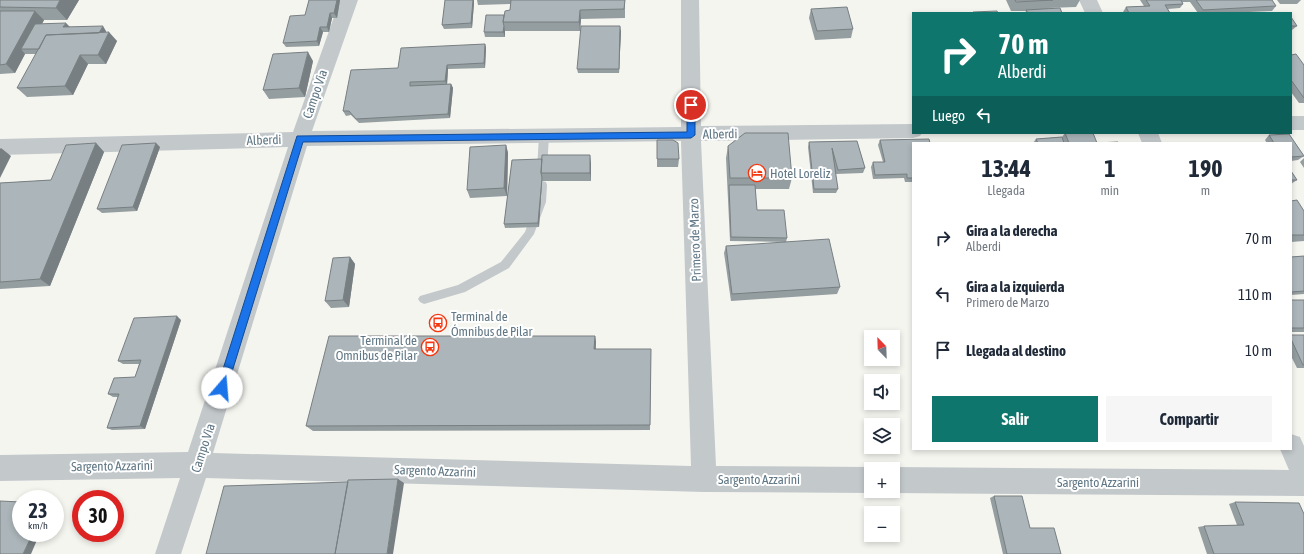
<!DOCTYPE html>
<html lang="es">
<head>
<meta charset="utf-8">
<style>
  :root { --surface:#fff; --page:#f6f6f7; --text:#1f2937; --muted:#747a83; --accent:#0f766e }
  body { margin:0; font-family:"Asap Condensed",sans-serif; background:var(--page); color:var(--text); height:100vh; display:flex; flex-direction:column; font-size:15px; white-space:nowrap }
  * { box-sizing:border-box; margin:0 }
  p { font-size:13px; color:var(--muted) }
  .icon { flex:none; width:22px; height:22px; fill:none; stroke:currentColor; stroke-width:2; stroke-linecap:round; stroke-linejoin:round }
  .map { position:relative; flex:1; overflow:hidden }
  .drawer { position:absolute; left:912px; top:142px; width:380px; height:308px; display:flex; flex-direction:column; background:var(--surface); border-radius:0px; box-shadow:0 2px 6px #0003 }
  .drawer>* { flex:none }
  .guide { position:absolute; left:912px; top:12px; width:380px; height:122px; border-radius:0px; box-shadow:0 2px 6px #0003; background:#0f766e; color:#fff; overflow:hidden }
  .needle { width:26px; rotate:337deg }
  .tools { position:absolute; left:864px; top:330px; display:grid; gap:8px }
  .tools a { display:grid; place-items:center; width:36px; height:36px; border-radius:0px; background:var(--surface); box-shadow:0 2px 6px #0003; font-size:20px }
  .speed { position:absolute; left:12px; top:490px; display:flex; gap:8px; font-size:20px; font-weight:700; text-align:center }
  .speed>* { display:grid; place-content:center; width:52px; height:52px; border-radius:50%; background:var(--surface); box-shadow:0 2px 6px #0003; line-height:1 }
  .speed small { font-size:10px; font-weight:400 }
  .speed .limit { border:6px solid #d22; background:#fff; color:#111 }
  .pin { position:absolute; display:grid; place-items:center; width:34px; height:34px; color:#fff; margin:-17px; border:2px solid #fff; border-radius:50%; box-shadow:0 1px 4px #0007 }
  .me { position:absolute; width:44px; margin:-22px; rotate:18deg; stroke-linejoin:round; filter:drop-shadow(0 0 3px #0008) }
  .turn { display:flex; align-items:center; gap:14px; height:84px; padding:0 20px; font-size:18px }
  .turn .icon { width:52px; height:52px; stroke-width:2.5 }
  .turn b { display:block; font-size:28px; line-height:34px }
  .then { display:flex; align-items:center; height:38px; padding:0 20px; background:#0003; gap:8px; font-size:15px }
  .eta { display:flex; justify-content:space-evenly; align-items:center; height:68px; text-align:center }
  .eta b { font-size:24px; font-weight:700; line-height:28px }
  .cta { display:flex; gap:8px; margin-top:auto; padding:8px 20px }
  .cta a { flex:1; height:46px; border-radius:0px; background:var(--accent); color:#fff; font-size:16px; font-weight:700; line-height:46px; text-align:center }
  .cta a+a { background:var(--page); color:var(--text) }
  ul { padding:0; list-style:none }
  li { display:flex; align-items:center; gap:12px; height:56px; padding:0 20px }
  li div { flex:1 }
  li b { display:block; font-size:15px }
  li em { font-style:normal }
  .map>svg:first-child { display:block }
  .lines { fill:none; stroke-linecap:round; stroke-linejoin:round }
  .service { fill:#c3c8cb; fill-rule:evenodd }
  .minor { fill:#c3c8cb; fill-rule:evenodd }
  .wall { fill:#949da0 }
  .shaded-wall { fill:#787f82 }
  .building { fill:#acb6ba; stroke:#787f82 }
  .route { fill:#1a73e8; stroke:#114b97 }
  .labels { text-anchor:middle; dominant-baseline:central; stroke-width:4; stroke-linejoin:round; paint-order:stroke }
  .street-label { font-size:13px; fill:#607785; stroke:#fff }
  .poi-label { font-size:13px; fill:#607785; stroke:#fff; text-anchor:start }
</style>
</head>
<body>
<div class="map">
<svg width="1304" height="554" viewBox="0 0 1304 554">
  <rect width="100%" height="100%" fill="#f5f5f0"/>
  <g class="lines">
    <path class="service" d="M544 132 547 133 549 136 547 169 546 172H538L537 169 539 136 541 133Z
      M542 181 546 182 547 185 546 202 534 234 509 268 465 292 424 304 420 302 418 299 420 296 458 285 501 262 525 232 536 202 538 182Z"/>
    <path class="minor" d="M340 0H358L312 131 681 127V0H699L701 126 913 124V133H922L920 136 913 138 701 141 716 466 871 467 875 469H871V491H875L871 493 704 492 206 478 181 554H155L180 478 0 481V455L188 452 288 147 0 155V139L293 132ZM681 141 691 466 213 453 307 146Z
      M1079 0H1097L1103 13H1085Z
      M1291 116H1304V130H1291Z
      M1138 133H1158L1162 143H1142Z
      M1291 434 1300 437 1304 446V496L893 493 889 491H893V469H889L893 467 1289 470 1280 449H1291Z"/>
  </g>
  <path class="wall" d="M0 0H79L67 20H44L42 24 106 31V32L117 41 106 64H88L73 95 27 97 17 88 36 54H25L15 73 0 74Z
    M309 0H340L337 18H332L329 32H323L319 46 286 47 283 43 305 15Z
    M445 0H474V3L472 28 444 29 442 25Z
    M477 0H625V18L581 19 580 31H505V37H485L484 32 510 10 511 4 478 5Z
    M1006 0H1080L1076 7 1049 8 1048 9 1028 13H1025L1026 11H1011Z
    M1140 0H1272L1276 6 1272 11 1225 13H1198L1190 2H1182L1183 4 1180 8 1168 9 1170 13H1123V12L1126 7 1144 6Z
    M1277 0H1301L1297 4H1280Z
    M811 9 853 29 851 38 815 40 809 18Z
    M1291 17 1297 26 1292 30H1291Z
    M621 31 619 73H578L577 69Z
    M485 44 486 48 485 68 448 69 447 84H451L453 88 450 118 359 123 351 115 346 116 343 111Z
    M1291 55 1304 65V103H1299L1291 92Z
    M313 61 305 97 269 99 263 90Z
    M1065 133 1097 143H1119H1033L1036 139 1062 137Z
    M1289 134 1304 156 1298 160 1291 161V143H1267L1265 140 1269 135Z
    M657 140 679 159 678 167H657Z
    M880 140 913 143V182H905L904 178 873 179 871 167 873 162H883L878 145Z
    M857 141 865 168 863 173 836 174 834 167 838 189 836 193H813L808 147 809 142Z
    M96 143 104 152 50 286 0 289V183L51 180Z
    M506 145 508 153 507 196 470 198 467 190Z
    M728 146 792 178 789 189H755L757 210 787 238 786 242 730 241 726 158Z
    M160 147 137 211 102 213 97 209Z
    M1304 158V168L1300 162Z
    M512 160 591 163V181H542L539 227 505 228 504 224Z
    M1291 171 1297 180 1291 184Z
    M1291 201 1304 211V241L1291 242Z
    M726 246 840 287 837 294 731 301 724 253Z
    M1304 256V294L1291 295V257Z
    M350 257 355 264 349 307 331 308 325 301Z
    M1291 300H1304V332H1291Z
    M181 320 145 429 112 430 107 428 118 397H113L108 394 135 377 139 364H123L118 361Z
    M1291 335H1304V368H1297L1291 356Z
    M595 336 596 342V349H651L650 430 313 431 306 426Z
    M994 496 1030 528 1061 554H1003L990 498Z
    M1235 502 1304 554H1207L1198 527 1204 526 1237 525 1229 504Z"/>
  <path class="shaded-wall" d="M60 0H79L67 20 56 8Z
    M337 0H340L337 18 334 13Z
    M473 0H474V3L472 28 471 23Z
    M580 10 581 19 580 31 579 22Z
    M35 11 44 20 28 49H21L25 54 15 73 6 64Z
    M330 13 332 18 329 32 327 27Z
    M66 23 70 27H63Z
    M103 26 106 31 101 42 97 37Z
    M504 26 505 31V37L503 32Z
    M620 26 621 31 619 73V69Z
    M320 27 323 32 319 46 317 41Z
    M109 32 117 41 106 64 98 55Z
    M485 44 486 48 485 68 484 63Z
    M308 52 313 61 305 97 299 88Z
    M80 55 88 64 73 95 65 86Z
    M447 65 448 69 447 85 445 81Z
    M451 84 453 88 450 118 448 114Z
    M96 143 104 152 50 286 40 279Z
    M156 143 160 147 137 211 133 207Z
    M506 145 508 153 507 196 504 188Z
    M1 148 11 156 0 178V149Z
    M590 155 591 163V181L590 173Z
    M542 178V181L539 227 538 223Z
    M350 257 355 264 349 307 343 300Z
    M177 316 181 320 145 429 140 426Z
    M595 336 596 342 595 355 594 349Z
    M398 479 404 483 393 554H387Z
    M33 533H40L31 554H23Z"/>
  <path class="building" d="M0 0H60L56 8 0 7Z
    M309 0H337L334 13H330L327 27H320L317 41 283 43 290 16 305 15Z
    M445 0H473L471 23 442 25Z
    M511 0H625L624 9 580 10 579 22H503L505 11 510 10Z
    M1015 0H1053L1016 2Z
    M1146 0H1181L1183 4 1165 5 1170 13H1129L1126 7 1150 6Z
    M1196 0H1272L1276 6 1203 10Z
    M847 7 853 29 817 31 811 9Z
    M1060 8 1062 13H1028L1026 10Z
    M0 11H35L6 64 0 65Z
    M997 11 998 13H973V12Z
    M486 15H504L503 22 504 26 503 32H484Z
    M1291 17 1297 26H1291Z
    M66 23 63 27 103 26 99 33 46 35 39 49H21L35 24Z
    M581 26H620L619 69H577Z
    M109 32 98 55H80L65 86 17 88 46 35Z
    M485 44 484 63 447 65 445 81 410 82V86L451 84 448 114 356 119 349 111H343L351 70 398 68 401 48Z
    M308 52 299 88 263 90 273 54Z
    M1296 54 1304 65V98L1291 80V55Z
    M745 133H788L792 178H730L728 146Z
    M1065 133H1093L1097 143 1118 142 1119 143H1069Z
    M1289 134 1304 156 1291 157V143H1274L1269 135Z
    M1062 137 1064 143H1038L1036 139Z
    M929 139 930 143H913V178H907V174L875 175 873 162H885L880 140Z
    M657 140H673L678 143 679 159H657Z
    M857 141 865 168 838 170 832 148 838 189H814L809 142Z
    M96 143 40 279 0 282V183L51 180 66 145Z
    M156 143 133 207 97 209 122 145Z
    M506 145 504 188 467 190 470 147Z
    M542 155H590V173H541Z
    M542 159 541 173 542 178 538 223 504 224 512 160Z
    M1291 171 1297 180H1291Z
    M729 185H755L757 210H784L787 238 731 237Z
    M1297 200 1304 211V235H1291V201Z
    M829 239 840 287 732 294 726 246Z
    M1304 256V291L1291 292V257Z
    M350 257 343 300 325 301 333 258Z
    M1291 300H1304V328H1291Z
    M177 316 140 426 107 428 119 394H108L114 378 135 377 141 360 118 361 134 318Z
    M1291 335H1304V365H1303L1291 339Z
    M329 336H595L594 349H651L650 425 306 426Z
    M398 479 387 554H335L348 480Z
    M348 482 335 554H206L224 486Z
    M994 496H1022L1030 528H1054L1061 554H1007Z
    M0 501 21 502V533H33L23 554H0Z
    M1235 502 1299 503 1304 514V554H1214L1204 526 1244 525Z"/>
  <path class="route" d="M691 102 695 105V135L691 138 303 142 227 388 225 392 222 393 218 392 217 388 297 136 687 132V105Z"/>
  <defs>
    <symbol id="hotel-ring" viewBox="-11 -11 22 22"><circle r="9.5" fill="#fff" stroke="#f53710" stroke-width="1.5"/><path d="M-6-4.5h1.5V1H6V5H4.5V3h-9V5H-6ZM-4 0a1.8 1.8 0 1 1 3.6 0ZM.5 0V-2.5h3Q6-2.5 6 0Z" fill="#f53710"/></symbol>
    <symbol id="bus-ring" viewBox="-11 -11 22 22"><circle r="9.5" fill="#fff" stroke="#f53710" stroke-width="1.5"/><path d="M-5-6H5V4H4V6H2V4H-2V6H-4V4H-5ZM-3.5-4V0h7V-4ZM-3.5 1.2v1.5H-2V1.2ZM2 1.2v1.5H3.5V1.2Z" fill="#f53710"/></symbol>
  </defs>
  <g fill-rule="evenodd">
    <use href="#hotel-ring" x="747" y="163" width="20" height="20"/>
    <use href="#bus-ring" x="428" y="313" width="20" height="20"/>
    <use href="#bus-ring" x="420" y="337" width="20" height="20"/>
  </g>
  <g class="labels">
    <g class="street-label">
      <text transform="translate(315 94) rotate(-71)">Campo Vìa</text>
      <text transform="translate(720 134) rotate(-1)">Alberdi</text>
      <text transform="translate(264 140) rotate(-2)">Alberdi</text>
      <text transform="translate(695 240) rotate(-92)">Primero de Marzo</text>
      <text transform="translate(203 448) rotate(-72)">Campo Vìa</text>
      <text transform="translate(112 466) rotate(-1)">Sargento Azzarini</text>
      <text transform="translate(435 471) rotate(2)">Sargento Azzarini</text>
      <text x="759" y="479">Sargento Azzarini</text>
      <text x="1098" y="482">Sargento Azzarini</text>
    </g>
    <g class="poi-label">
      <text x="770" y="173">Hotel Loreliz</text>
      <text x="451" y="316">Terminal de<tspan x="451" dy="15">Ómnibus de Pilar</tspan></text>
      <text x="417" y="340" text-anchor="end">Terminal de<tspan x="417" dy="15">Omnibus de Pilar</tspan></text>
    </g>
  </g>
</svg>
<div class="tools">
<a><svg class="needle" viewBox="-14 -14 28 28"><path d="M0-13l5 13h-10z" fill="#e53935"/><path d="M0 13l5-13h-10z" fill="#747a83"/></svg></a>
<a><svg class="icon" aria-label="sound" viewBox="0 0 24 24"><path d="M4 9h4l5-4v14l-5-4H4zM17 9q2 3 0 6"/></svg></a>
<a><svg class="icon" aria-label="layers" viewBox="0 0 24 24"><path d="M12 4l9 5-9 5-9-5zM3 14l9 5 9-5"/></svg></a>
<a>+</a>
<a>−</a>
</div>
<div class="speed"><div>23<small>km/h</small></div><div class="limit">30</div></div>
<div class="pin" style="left:691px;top:105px;background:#d93025"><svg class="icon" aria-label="arrive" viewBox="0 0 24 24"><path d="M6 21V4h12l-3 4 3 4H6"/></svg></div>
<svg class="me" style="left:222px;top:388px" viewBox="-20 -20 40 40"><circle r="19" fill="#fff"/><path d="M0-13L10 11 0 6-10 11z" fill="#1a73e8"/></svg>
<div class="guide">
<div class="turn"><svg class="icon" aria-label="right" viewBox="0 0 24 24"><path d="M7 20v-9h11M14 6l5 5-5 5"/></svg><div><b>70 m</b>Alberdi</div></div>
<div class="then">Luego<svg class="icon" aria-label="left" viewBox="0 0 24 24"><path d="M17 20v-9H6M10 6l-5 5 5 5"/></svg></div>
</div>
<section class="drawer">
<div class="eta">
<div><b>13:44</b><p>Llegada</p></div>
<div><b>1</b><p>min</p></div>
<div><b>190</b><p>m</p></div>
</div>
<ul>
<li><svg class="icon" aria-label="right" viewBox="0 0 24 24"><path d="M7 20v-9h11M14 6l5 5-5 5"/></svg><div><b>Gira a la derecha</b><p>Alberdi</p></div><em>70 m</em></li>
<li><svg class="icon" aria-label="left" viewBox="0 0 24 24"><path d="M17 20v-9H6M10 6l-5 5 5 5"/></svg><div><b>Gira a la izquierda</b><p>Primero de Marzo</p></div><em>110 m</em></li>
<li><svg class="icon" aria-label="arrive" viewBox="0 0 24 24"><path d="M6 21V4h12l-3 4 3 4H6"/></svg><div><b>Llegada al destino</b></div><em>10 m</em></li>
</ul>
<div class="cta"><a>Salir</a><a>Compartir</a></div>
</section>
</div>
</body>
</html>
